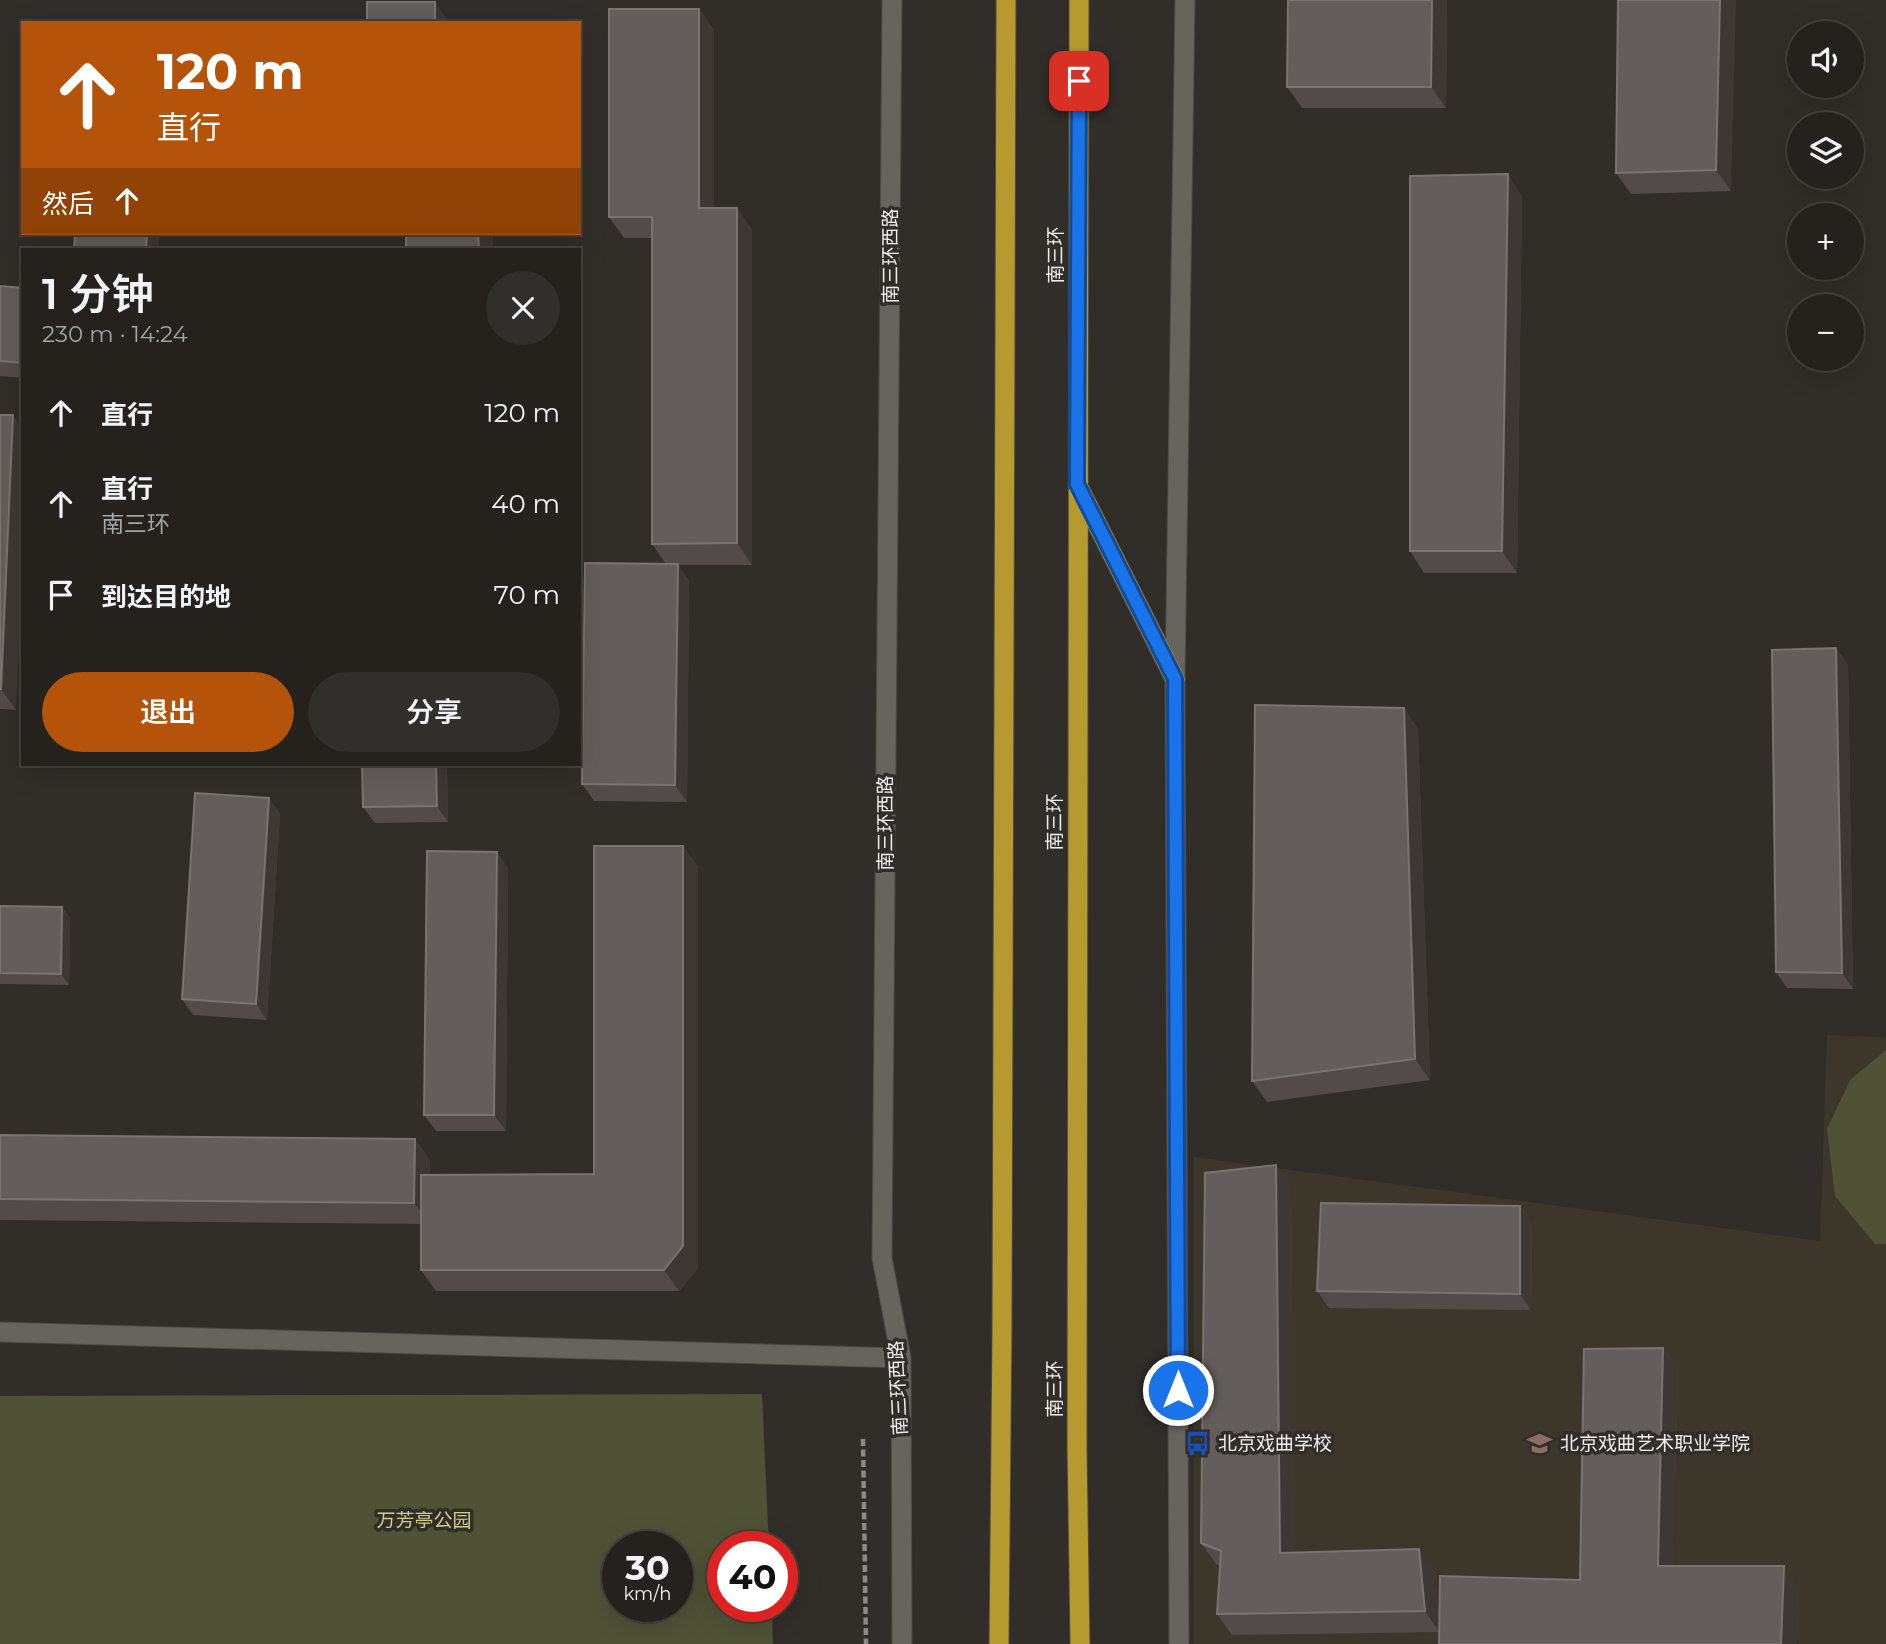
<!DOCTYPE html>
<html lang="zh">
<head>
<meta charset="utf-8">
<style>
  :root { --surface:#25221e; --page:#312f2b; --text:#f1f3f6; --muted:#a3a4a4; --line:#423f3c; --accent:#b45309 }
  body { margin:0; font-family:Montserrat,"Noto Sans SC",sans-serif; background:var(--page); color:var(--text); height:100vh; display:flex; flex-direction:column; font-size:26px; white-space:nowrap }
  * { box-sizing:border-box; margin:0 }
  p { font-size:23px; color:var(--muted) }
  .icon { flex:none; width:38px; height:38px; fill:none; stroke:currentColor; stroke-width:2; stroke-linecap:round; stroke-linejoin:round }
  .map { position:relative; flex:1; overflow:hidden }
  .details { position:absolute; left:21px; top:248px; width:560px; height:518px; display:flex; flex-direction:column; background:var(--surface); border-radius:0px; box-shadow:0 7px 28px #0002,0 0 0 2px var(--line) }
  .details>* { flex:none }
  .hud { position:absolute; left:21px; top:21px; width:560px; height:214px; border-radius:0px; box-shadow:0 7px 28px #0002,0 0 0 2px var(--line); background:#b45309; color:#fff; overflow:hidden }
  .tools { position:absolute; left:1787px; top:21px; display:grid; gap:14px }
  .tools a { display:grid; place-items:center; width:77px; height:77px; border-radius:50%; background:var(--surface); box-shadow:0 7px 28px #0002,0 0 0 2px var(--line); font-size:35px }
  .speed { position:absolute; left:602px; top:1531px; display:flex; gap:14px; font-size:35px; font-weight:700; text-align:center }
  .speed>* { display:grid; place-content:center; width:91px; height:91px; border-radius:50%; background:var(--surface); box-shadow:0 7px 28px #0002,0 0 0 2px var(--line); line-height:1 }
  .speed small { font-size:18px; font-weight:400 }
  .speed .limit { border:10px solid #d22; background:#fff; color:#111 }
  .pin { position:absolute; display:grid; place-items:center; width:60px; height:60px; color:#fff; margin:-30px; border-radius:14px; box-shadow:0 4px 10px #0006 }
  .me { position:absolute; width:77px; margin:-38px; rotate:0deg; stroke-linejoin:round; filter:drop-shadow(0 0 5px #0008) }
  .turn { display:flex; align-items:center; gap:24px; height:147px; padding:0 21px; font-size:32px }
  .turn .icon { width:91px; height:91px; stroke-width:2.5 }
  .turn b { display:block; font-size:49px; line-height:60px }
  .then { display:flex; align-items:center; height:66px; padding:0 21px; background:#0003; gap:14px; font-size:26px }
  .round { display:grid; place-items:center; flex:none; width:74px; height:74px; border-radius:37px; background:var(--page) }
  .overview { display:flex; align-items:center; justify-content:space-between; height:119px; padding:0 21px }
  h1 { font-size:42px; font-weight:600; line-height:52px }
  .cta { display:flex; gap:14px; margin-top:auto; padding:14px 21px }
  .cta a { flex:1; height:80px; border-radius:42px; background:var(--accent); color:#fff; font-size:28px; font-weight:600; line-height:80px; text-align:center }
  .cta a+a { background:var(--page); color:var(--text) }
  ul { padding:0; list-style:none }
  li { display:flex; align-items:center; gap:21px; height:91px; padding:0 21px }
  li div { flex:1 }
  li b { display:block; font-size:26px }
  li em { font-style:normal }
  .map>svg:first-child { display:block }
  .built { fill:#3d362b }
  .green { fill:#4f5235; fill-rule:evenodd }
  .lines { fill:none; stroke-linecap:round; stroke-linejoin:round }
  .tertiary-casing { stroke:#4d4a45; stroke-width:21 }
  .trunk-casing { stroke:#4d4a45; stroke-width:21 }
  .path { stroke:#8d8a86; stroke-width:4.5; stroke-dasharray:7 3.5; stroke-linecap:butt }
  .tertiary { stroke:#67635d; stroke-width:19 }
  .trunk { stroke:#b69a30; stroke-width:19 }
  .wall { fill:#524b4a }
  .shaded-wall { fill:#3e3835 }
  .building { fill:#635d5b; stroke:#797472; stroke-width:2 }
  .route-casing { stroke:#114b97; stroke-width:18 }
  .route { stroke:#1a73e8; stroke-width:12 }
  .labels { text-anchor:middle; dominant-baseline:central; stroke-width:7; stroke-linejoin:round; paint-order:stroke }
  .street-label { font-size:19px; fill:#f0eeeb; stroke:#312d28 }
  .poi-label { font-size:19px; fill:#f0eeeb; stroke:#312d28; text-anchor:start }
  .park-label { font-size:19px; fill:#c9d086; stroke:#312d28 }
</style>
</head>
<body>
<div class="map">
<svg width="1886" height="1644" viewBox="0 0 1886 1644">
  <rect width="100%" height="100%" fill="#312d28"/>
  <path class="built" d="M1827 1035 1886 1038V1644H1194V1157L1820 1241Z"/>
  <path class="green" d="M1886 1050V1244H1875L1835 1196 1827 1129 1850 1080Z
    M762 1394 769 1547H723V1606L772 1607 773 1644H0V1396ZM618 1547H677V1606H618Z"/>
  <g class="lines">
    <defs>
      <path id="tertiary" d="M892 0 882 1258 901 1358 902 1644
        M0 1332 901 1358
        M1179 1644 1175 679 1185 0"/>
      <path id="trunk" d="M1079 0 1077 1446 1080 1644
        M1079 488 1175 679
        M999 1644 1002 1330 1006 0"/>
    </defs>
    <use href="#tertiary" class="tertiary-casing"/>
    <use href="#trunk" class="trunk-casing"/>
    <path class="path" d="M863 1439 866 1644"/>
    <use href="#tertiary" class="tertiary"/>
    <use href="#trunk" class="trunk"/>
  </g>
  <path class="wall" d="M1288 0H1447L1446 108H1302L1287 87Z
    M1618 0 1731 191 1631 194 1616 173Z
    M699 9 714 30V208H737L752 230V565H678L689 581 687 802 594 801 582 784 666 564 652 544V238H624L609 217Z
    M1522 196 1517 573H1424L1410 551Z
    M0 286 23 288V378L0 376Z
    M0 415 16 710 0 709Z
    M1848 664 1853 989 1787 988 1776 972Z
    M1404 708 1418 729 1430 1080 1267 1102 1252 1081Z
    M362 765H447L448 822 375 823 363 807Z
    M269 798 280 814 267 1020 193 1015 182 999Z
    M683 846 698 867V1268L679 1291H436L421 1270V1224L0 1220V1135L415 1139 430 1160V1175L594 1174Z
    M497 852 508 869 506 1131H436L424 1115Z
    M0 906 62 907 70 918 69 985 0 984Z
    M1276 1165 1291 1186 1294 1553 1434 1570 1439 1632 1580 1580 1663 1348 1678 1369 1673 1566 1798 1587 1797 1644H1439V1632L1232 1635 1217 1614 1220 1566 1216 1564 1201 1543Z
    M1520 1206 1532 1222 1531 1310 1329 1308 1317 1291Z"/>
  <path class="shaded-wall" d="M1432 0H1447L1446 108 1431 87Z
    M1720 0H1736L1731 191 1716 170Z
    M435 2 446 18V23H435Z
    M699 9 714 30V230L699 208Z
    M1508 174 1522 196 1517 573 1502 551Z
    M737 208 752 230V565L737 543Z
    M147 233H160L158 250H146Z
    M478 233H491L493 235V250H479Z
    M13 415 23 430V552L16 710 1 689Z
    M678 564 689 581 687 802 675 785Z
    M1836 648 1848 664 1853 989 1842 973Z
    M1404 708 1418 729 1430 1080 1415 1059Z
    M436 765H447L448 822 437 806Z
    M269 798 280 814 267 1020 256 1004Z
    M683 846 698 867V1268L679 1291 664 1270Z
    M497 852 508 869 506 1131 494 1115Z
    M62 907 70 918 69 985 61 974Z
    M415 1139 430 1160 429 1224 414 1203Z
    M1276 1165 1291 1186 1295 1574 1280 1553Z
    M1520 1206 1532 1222 1531 1310 1520 1294Z
    M1663 1348 1678 1369 1673 1587 1658 1566Z
    M1419 1549 1434 1570 1439 1632 1425 1611Z
    M1784 1566 1798 1587 1797 1644H1781Z"/>
  <path class="building" d="M1288 0H1432L1431 87H1287Z
    M1618 0H1720L1716 170 1616 173Z
    M367 2H435V23H367Z
    M609 9H699V208H737V543L652 544V217H609Z
    M1508 174 1502 551H1410V176Z
    M75 233H147L146 250H74Z
    M406 233H478L479 250H406Z
    M0 286 23 288V363L0 361Z
    M0 415H13L1 689H0Z
    M585 563 678 564 675 785 582 784Z
    M1836 648 1842 973 1776 972 1772 650Z
    M1255 705 1404 708 1415 1059 1252 1081Z
    M362 765H436L437 806 363 807Z
    M195 793 269 798 256 1004 182 999Z
    M594 846H683V1246L664 1270H421V1175L594 1174Z
    M427 851 497 852 494 1115H424Z
    M0 906 62 907 61 974 0 973Z
    M0 1135 415 1139 414 1203 0 1199Z
    M1276 1165 1280 1553 1419 1549 1425 1611 1217 1614 1221 1551 1201 1543 1205 1173Z
    M1321 1203 1520 1206V1294L1317 1291Z
    M1663 1348 1658 1566H1784L1781 1644H1439L1440 1576 1580 1580 1584 1349Z"/>
  <g class="lines">
    <defs>
      <path id="route" d="M1079 81 1077 484 1175 679 1178 1390"/>
    </defs>
    <use href="#route" class="route-casing"/>
    <use href="#route" class="route"/>
  </g>
  <defs>
    <symbol id="bus-bare" viewBox="-9 -9 18 18"><path d="M-5-6H5V4H4V6H2V4H-2V6H-4V4H-5ZM-3.5-4V0h7V-4ZM-3.5 1.2v1.5H-2V1.2ZM2 1.2v1.5H3.5V1.2Z" fill="#1a4fb4" stroke="#312d28" stroke-width="2.5" paint-order="stroke"/></symbol>
    <symbol id="university-bare" viewBox="-9 -9 18 18"><path d="M0-5L7-2L0 1L-7-2ZM-4 1L0 2.5L4 1V4Q0 6-4 4Z" fill="#8d6e63" stroke="#312d28" stroke-width="2.5" paint-order="stroke"/></symbol>
  </defs>
  <g fill-rule="evenodd">
    <use href="#bus-bare" x="1180" y="1426" width="35" height="35"/>
    <use href="#university-bare" x="1522" y="1426" width="35" height="35"/>
  </g>
  <g class="labels">
    <g class="street-label">
      <text transform="translate(1055 255) rotate(-90)">南三环</text>
      <text transform="translate(890 256) rotate(-90)">南三环西路</text>
      <text transform="translate(1054 822) rotate(-90)">南三环</text>
      <text transform="translate(885 823) rotate(-90)">南三环西路</text>
      <text transform="translate(898 1388) rotate(-93)">南三环西路</text>
      <text transform="translate(1054 1389) rotate(-90)">南三环</text>
    </g>
    <g class="poi-label">
      <text x="1218" y="1443">北京戏曲学校</text>
      <text x="1560" y="1443">北京戏曲艺术职业学院</text>
    </g>
    <g class="park-label">
      <text x="424" y="1520">万芳亭公园</text>
    </g>
  </g>
</svg>
<div class="tools">
<a><svg class="icon" aria-label="sound" viewBox="0 0 24 24"><path d="M4 9h4l5-4v14l-5-4H4zM17 9q2 3 0 6"/></svg></a>
<a><svg class="icon" aria-label="layers" viewBox="0 0 24 24"><path d="M12 4l9 5-9 5-9-5zM3 14l9 5 9-5"/></svg></a>
<a>+</a>
<a>−</a>
</div>
<div class="speed"><div>30<small>km/h</small></div><div class="limit">40</div></div>
<div class="pin" style="left:1079px;top:81px;background:#d93025"><svg class="icon" aria-label="arrive" viewBox="0 0 24 24"><path d="M6 21V4h12l-3 4 3 4H6"/></svg></div>
<svg class="me" style="left:1178px;top:1390px" viewBox="-20 -20 40 40"><circle r="17" fill="#1a73e8" stroke="#fff" stroke-width="3"/><path d="M0-11L8 9 0 5-8 9z" fill="#fff"/></svg>
<div class="hud">
<div class="turn"><svg class="icon" aria-label="ahead" viewBox="0 0 24 24"><path d="M12 20V5M6 11l6-6 6 6"/></svg><div><b>120 m</b>直行</div></div>
<div class="then">然后<svg class="icon" aria-label="ahead" viewBox="0 0 24 24"><path d="M12 20V5M6 11l6-6 6 6"/></svg></div>
</div>
<section class="details">
<div class="overview"><div><h1>1 分钟</h1><p>230 m · 14:24</p></div><a class="round"><svg class="icon" aria-label="close" viewBox="0 0 24 24"><path d="M6 6l12 12M18 6L6 18"/></svg></a></div>
<ul>
<li><svg class="icon" aria-label="ahead" viewBox="0 0 24 24"><path d="M12 20V5M6 11l6-6 6 6"/></svg><div><b>直行</b></div><em>120 m</em></li>
<li><svg class="icon" aria-label="ahead" viewBox="0 0 24 24"><path d="M12 20V5M6 11l6-6 6 6"/></svg><div><b>直行</b><p>南三环</p></div><em>40 m</em></li>
<li><svg class="icon" aria-label="arrive" viewBox="0 0 24 24"><path d="M6 21V4h12l-3 4 3 4H6"/></svg><div><b>到达目的地</b></div><em>70 m</em></li>
</ul>
<div class="cta"><a>退出</a><a>分享</a></div>
</section>
</div>
</body>
</html>
